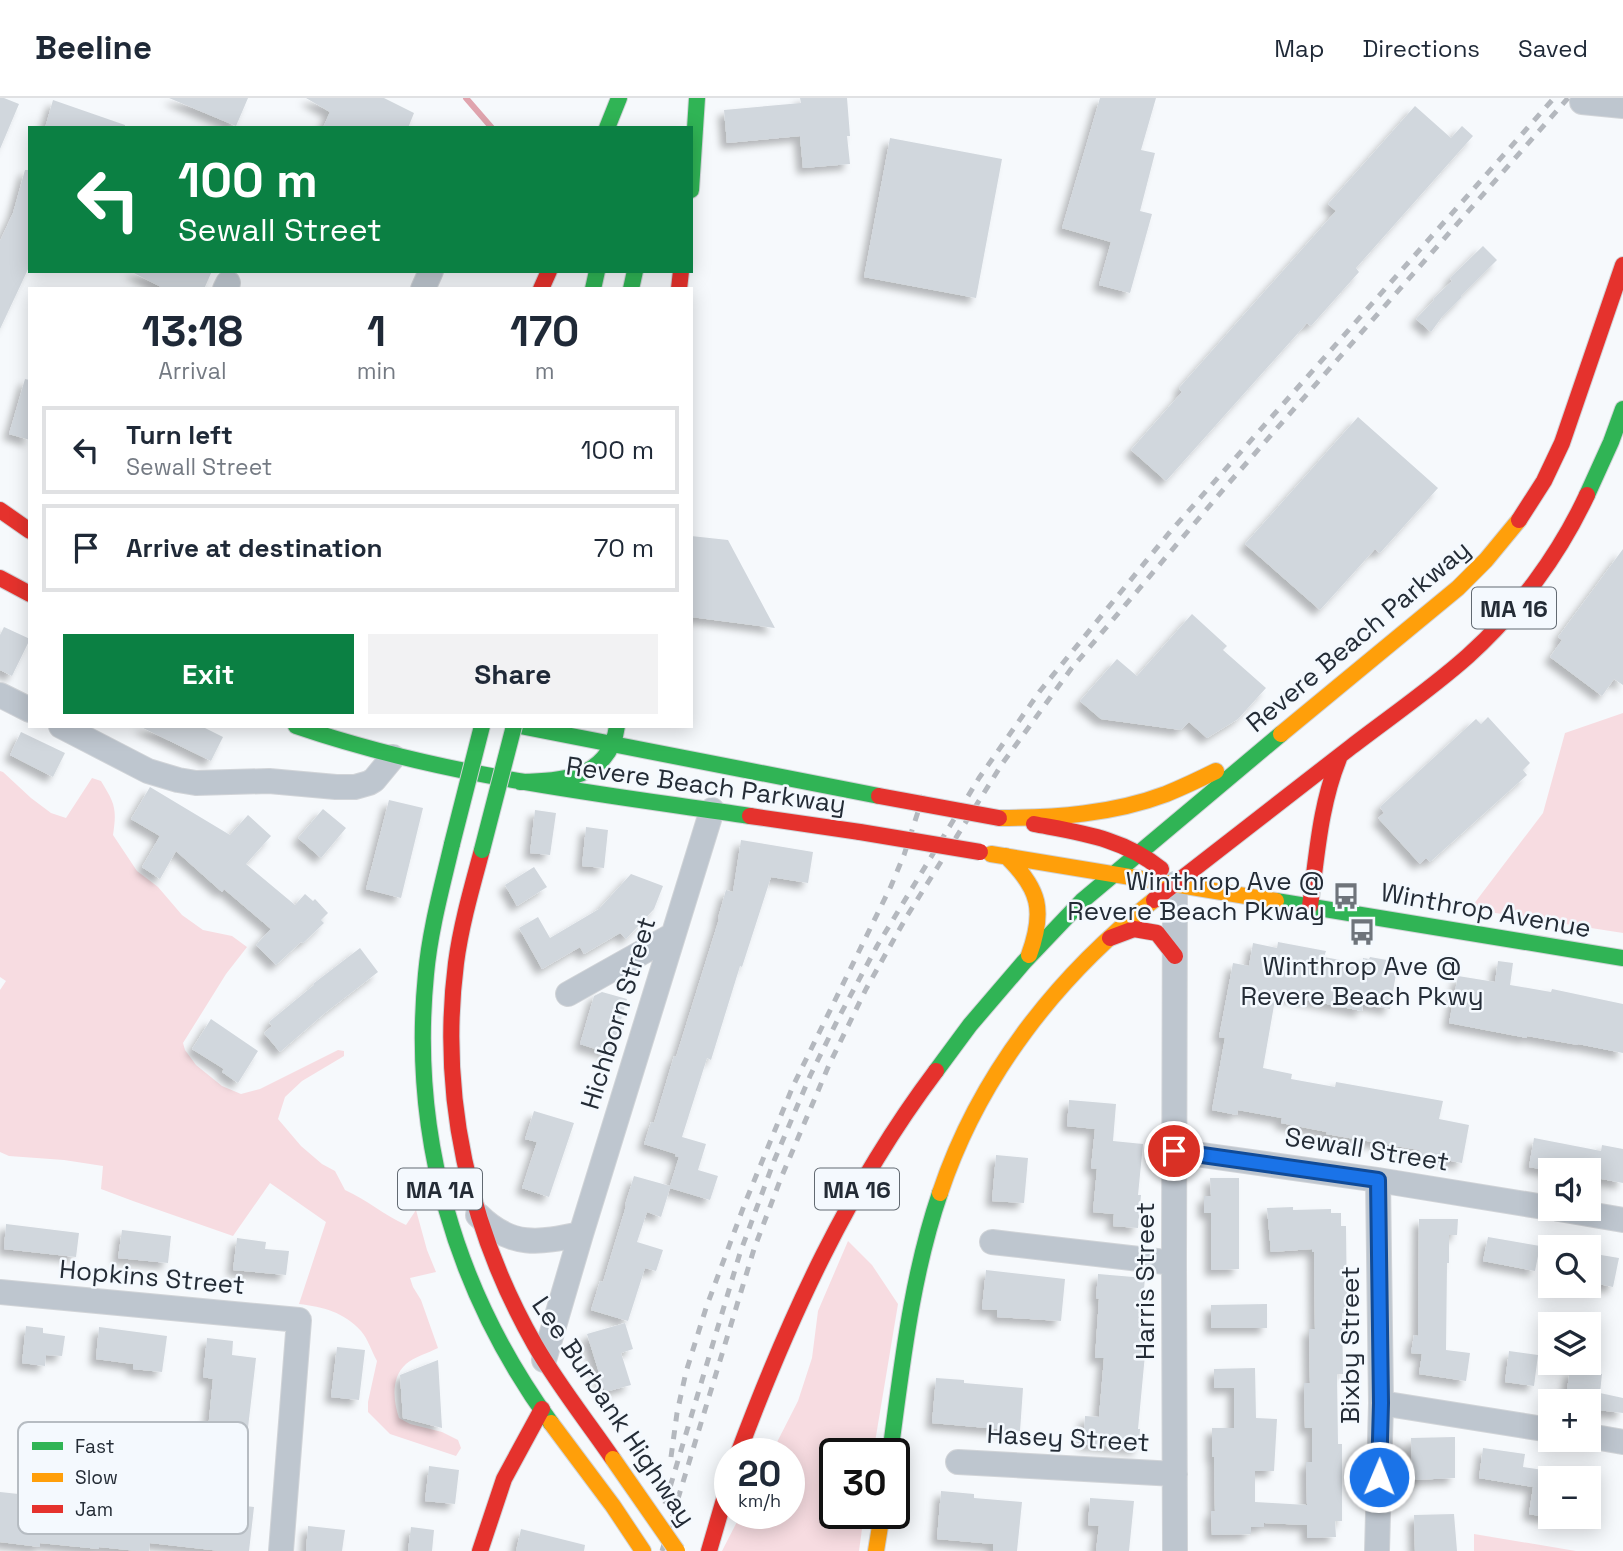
<!DOCTYPE html>
<html lang="en">
<head>
<meta charset="utf-8">
<style>
  :root { --surface:#fff; --page:#f2f2f3; --text:#1f2937; --muted:#747a83; --line:#e0e1e3; --accent:#0b8043 }
  body { margin:0; font-family:"Space Grotesk",sans-serif; background:var(--page); color:var(--text); height:100vh; display:flex; flex-direction:column; font-size:26px; white-space:nowrap }
  * { box-sizing:border-box; margin:0 }
  p { font-size:23px; color:var(--muted) }
  .icon { flex:none; width:38px; height:38px; fill:none; stroke:currentColor; stroke-width:2; stroke-linecap:round; stroke-linejoin:round }
  .map { position:relative; flex:1; overflow:hidden }
  .panel { position:absolute; left:28px; top:189px; width:665px; height:441px; display:flex; flex-direction:column; background:var(--surface); border-radius:0px; box-shadow:0 4px 18px #0003 }
  .panel>* { flex:none }
  .banner { position:absolute; left:28px; top:28px; width:665px; height:147px; border-radius:0px; box-shadow:0 4px 18px #0003; background:#0b8043; color:#fff; overflow:hidden }
  .buttons { position:absolute; left:1538px; top:1060px; display:grid; gap:14px }
  .buttons a { display:grid; place-items:center; width:63px; height:63px; border-radius:0px; background:var(--surface); box-shadow:0 4px 18px #0003; font-size:35px }
  .speed { position:absolute; left:714px; top:1340px; display:flex; gap:14px; font-size:35px; font-weight:700; text-align:center }
  .speed>* { display:grid; place-content:center; width:91px; height:91px; border-radius:50%; background:var(--surface); box-shadow:0 4px 18px #0003; line-height:1 }
  .speed small { font-size:18px; font-weight:400 }
  .speed .limit { border:4px solid #111; border-radius:10px; background:#fff; color:#111 }
  .pin { position:absolute; display:grid; place-items:center; width:60px; height:60px; color:#fff; margin:-30px; border:4px solid #fff; border-radius:50%; box-shadow:0 2px 7px #0007 }
  .me { position:absolute; width:77px; margin:-38px; rotate:1deg; stroke-linejoin:round; filter:drop-shadow(0 0 5px #0008) }
  .turn { display:flex; align-items:center; gap:24px; height:147px; padding:0 35px; font-size:32px }
  .turn .icon { width:91px; height:91px; stroke-width:2.5 }
  .turn b { display:block; font-size:49px; line-height:60px }
  .eta { display:flex; justify-content:space-evenly; align-items:center; height:119px; text-align:center }
  .eta b { font-size:42px; font-weight:600; line-height:49px }
  .cta { display:flex; gap:14px; margin-top:auto; padding:14px 35px }
  .cta a { flex:1; height:80px; border-radius:0px; background:var(--accent); color:#fff; font-size:28px; font-weight:600; line-height:80px; text-align:center }
  .cta a+a { background:var(--page); color:var(--text) }
  ul { padding:0; list-style:none }
  li { display:flex; align-items:center; gap:21px; height:88px; margin:0 14px 10px; padding:0 21px; border:4px solid var(--line); border-radius:0px }
  li div { flex:1 }
  li b { display:block; font-size:26px }
  li em { font-style:normal }
  header { display:flex; align-items:center; gap:42px; box-sizing:border-box; height:98px; padding:0 35px; background:var(--surface); border-bottom:2px solid var(--line) }
  header strong { font-size:33px }
  nav { display:flex; gap:38px; margin-inline-start:auto; font-size:24px }
  .map>svg:first-child { display:block }
  .green { fill:#f7dce1 }
  .lines { fill:none; stroke-linecap:round; stroke-linejoin:round }
  .stream { stroke:#e0a4ae; stroke-width:6 }
  .building { fill:#d1d7dd; filter:url(#shadow) }
  .street-casing { stroke:#d1d4d8; stroke-width:26 }
  .fast-casing { stroke:#d1d4d8; stroke-width:18 }
  .slow-casing { stroke:#d1d4d8; stroke-width:18 }
  .jam-casing { stroke:#d1d4d8; stroke-width:18 }
  .street { stroke:#bec6cf; stroke-width:24 }
  .fast { stroke:#30b455; stroke-width:16 }
  .slow { stroke:#ff9f0a; stroke-width:16 }
  .jam { stroke:#e5322d; stroke-width:16 }
  .rail { stroke:#b4b8be; stroke-width:5; stroke-dasharray:9 9; stroke-linecap:butt }
  .fast-bridge-casing { stroke:#d1d4d8; stroke-width:18; stroke-linecap:butt }
  .slow-bridge-casing { stroke:#d1d4d8; stroke-width:18; stroke-linecap:butt }
  .jam-bridge-casing { stroke:#d1d4d8; stroke-width:18; stroke-linecap:butt }
  .fast-bridge { stroke:#30b455; stroke-width:16 }
  .slow-bridge { stroke:#ff9f0a; stroke-width:16 }
  .jam-bridge { stroke:#e5322d; stroke-width:16 }
  .route-casing { stroke:#114b97; stroke-width:18 }
  .route { stroke:#1a73e8; stroke-width:12 }
  .labels { text-anchor:middle; dominant-baseline:central; stroke-width:5; stroke-linejoin:round; paint-order:stroke }
  .shield { fill:#f4f9fe; stroke:#626a72; stroke-width:2 }
  .shield-label { font-size:24px; font-weight:bold; fill:#242c36 }
  .street-label { font-size:26px; fill:#242c36; stroke:#f4f9fe }
  .poi-label { font-size:26px; fill:#242c36; stroke:#f4f9fe; text-anchor:end }
  .key { fill:#f4f9fe; stroke:#b6bcc2; stroke-width:2 }
  .key-label { font-size:19px; fill:#242c36 }
</style>
</head>
<body>
<header>
<strong>Beeline</strong>
<nav><a>Map</a><a>Directions</a><a>Saved</a></nav>
</header>
<div class="map">
<svg width="1623" height="1453" viewBox="0 0 1623 1453">
  <defs>
    <filter id="shadow"><feDropShadow dx="-6" dy="6" stdDeviation="3.5" flood-color="#0004"/></filter>
  </defs>
  <rect width="100%" height="100%" fill="#f6f9fc"/>
  <path class="green" d="M1623 615V835L1470 811 1543 715 1565 635Z
    M0 673 3 674 31 700 51 715 66 720 92 680 101 683C115 706 117 710 113 737L137 773 158 789 182 817 203 832 232 838 247 849 226 876 183 945 185 952 196 967 222 988 241 996 260 991 338 952 344 953V958L302 983 285 999 278 1021 301 1048 322 1066 335 1073 345 1092C367 1102 384 1117 406 1127L416 1112 427 1152 436 1174 410 1180 413 1189 421 1202 438 1250C428 1255 414 1259 406 1266 391 1279 393 1302 399 1320L410 1326 442 1334 458 1342 461 1350 456 1358 390 1336 368 1314V1304L377 1263C372 1254 368 1241 361 1233 344 1214 323 1209 299 1206L326 1124 270 1085 233 1138 133 1103 101 1091 103 1068 64 1062 9 1058 0 1054V892L6 883 0 879Z
    M848 1143 872 1167 898 1206 873 1356H835V1416H864L859 1453H722L741 1416H789V1356H771L798 1303 812 1260 818 1213Z
    M1474 1436 1576 1453H1474Z"/>
  <g class="lines">
    <path class="stream" d="M466 0 492 30"/>
  </g>
  <path class="building" d="M0 0H4L19 6 0 51Z
    M169 0H248L236 28Z
    M306 0H384L414 15 408 30H323L330 14Z
    M800 0H847L850 38H847L850 66 803 70 800 38 727 45 724 12 801 5Z
    M1100 0H1156L1141 52 1155 55 1140 113 1152 116 1130 195 1099 187 1111 144 1062 130Z
    M53 2 125 27V30H45Z
    M1415 8 1451 40 1462 28 1473 38 1356 170 1359 174 1311 228 1307 225 1166 383 1131 352 1182 294 1179 290 1336 113 1328 106Z
    M890 40 1002 61 976 200 864 179Z
    M25 72H30V167L0 231V143L13 115Z
    M1483 148 1497 162 1461 198 1462 199 1442 219 1431 234 1416 221 1434 202 1433 201 1452 183 1450 180Z
    M130 173H212L204 191H165Z
    M25 281 30 282V342L9 336Z
    M1358 319 1438 390 1380 455 1375 451 1320 512 1245 446Z
    M691 438 728 442 775 530 691 519Z
    M1623 451V587L1614 581 1602 598 1550 559 1562 542 1558 539Z
    M1192 516 1227 548 1223 552 1266 590 1238 621 1207 640 1189 624 1181 632 1101 621 1080 603 1117 561 1137 578Z
    M4 529 30 541 12 578 0 572V537Z
    M1488 619 1530 665 1523 672 1527 677 1430 764 1426 760 1420 766 1378 720 1384 715 1380 709 1476 621 1481 626Z
    M139 628H201L223 639 211 663Z
    M21 634 65 655 53 679 10 657Z
    M150 689 230 737 248 717 271 738 246 766 295 807 305 796 313 803 315 801 328 815 321 822 324 825 303 845 301 844 276 867 256 847 271 831 224 791 222 794 176 753 160 781 142 769 160 738 131 721Z
    M389 702 423 710 401 800 366 791Z
    M323 711 346 730 321 760 298 740Z
    M535 712 556 715 550 757 530 755Z
    M586 729 608 732 604 770 582 768Z
    M741 742 813 754 808 785 771 779 742 869 740 868 711 962 707 960 682 1039 706 1046 698 1072 718 1078 710 1102 670 1090 661 1119 647 1114 637 1144 663 1152 656 1173 645 1170 628 1223 591 1212 600 1183 603 1184 626 1108 625 1107 634 1078 670 1088 679 1059 675 1058 676 1056 644 1046 651 1024 654 1025 674 958 676 959 719 821 718 820 726 792 733 794Z
    M534 769 547 789 517 808 505 787Z
    M631 776 663 788 654 811 626 841 620 835 584 856 580 849 542 871 519 830 538 819 550 840 599 811Z
    M1278 844 1326 853 1324 859 1362 866 1363 860 1369 861 1370 859 1398 864 1390 911 1363 906 1362 913 1276 896 1263 970 1292 976 1291 981 1335 989 1336 984 1443 1003 1439 1021 1469 1027 1462 1065 1418 1057 1419 1052 1326 1036 1327 1034 1281 1025 1282 1020 1238 1012 1237 1017 1212 1012 1225 940 1219 939 1233 865 1249 868 1253 845 1277 850Z
    M360 850 378 874 325 915 280 954 264 935 272 928 269 924 314 887 313 886Z
    M1498 863 1513 865 1510 887 1551 894 1552 891 1623 906V955L1578 946V947L1527 938V940L1449 925 1458 878 1495 884Z
    M602 894 627 901 611 956 580 946 594 898Z
    M211 921 258 953 238 985 222 974 224 971 192 951Z
    M1069 1002 1116 1006 1113 1043 1143 1046 1138 1097H1141L1138 1130 1113 1128 1114 1116 1093 1114 1097 1071 1091 1070 1095 1031 1067 1028Z
    M534 1013 574 1025 549 1099 522 1090 537 1044 525 1041Z
    M1534 1040 1601 1053 1602 1047 1623 1051V1085L1596 1080 1597 1073H1551L1529 1069Z
    M996 1057 1028 1060 1024 1105 992 1103Z
    M1210 1080H1239V1171L1211 1172V1115H1204V1098H1211Z
    M1293 1109V1112L1331 1111V1115H1341V1128H1346L1347 1215H1342L1343 1276H1337L1338 1346H1342V1423H1335L1336 1439 1307 1440V1427L1264 1425V1429H1251V1436L1212 1437 1211 1413H1215L1214 1359H1212V1330H1234V1290H1214V1271L1255 1270 1256 1320 1277 1321 1274 1373H1255V1404L1307 1407 1306 1364H1312V1330H1305L1304 1285H1310L1309 1231H1315L1314 1154H1312V1151L1271 1154 1267 1110Z
    M1419 1121H1458L1457 1137H1449V1165H1447L1446 1252 1470 1255 1466 1283 1419 1276 1422 1256 1411 1255 1414 1237 1418 1238Z
    M6 1126 79 1135 76 1159 4 1151Z
    M122 1132 171 1138 168 1165 118 1160Z
    M1488 1139 1540 1148 1535 1173 1483 1163Z
    M237 1140 266 1144 265 1151 289 1153 286 1177 233 1172Z
    M1589 1155 1619 1160 1613 1189 1589 1184Z
    M986 1172 1065 1181 1061 1223 997 1219V1212L982 1211Z
    M1098 1176 1145 1180 1140 1235H1147L1138 1331H1140L1139 1351 1083 1346 1085 1318 1099 1319 1104 1260H1095L1099 1201 1096 1200Z
    M1267 1206V1230H1211V1207Z
    M625 1225 633 1251 621 1255 631 1287 605 1294 587 1236Z
    M26 1228 43 1230V1235L65 1238 62 1258 46 1257 45 1268 22 1265Z
    M99 1229 167 1238 162 1274 133 1271V1266L96 1261Z
    M207 1240 233 1243 232 1257 256 1260 246 1347 207 1342 213 1281 203 1279Z
    M337 1249 365 1252 359 1302 331 1299Z
    M1509 1253 1538 1257 1534 1288 1505 1284Z
    M438 1262 442 1330 403 1320 400 1277Z
    M1570 1272 1602 1276 1600 1295 1623 1300V1315L1589 1311V1304H1565Z
    M936 1280 964 1282V1285L1023 1290 1020 1333 932 1325Z
    M1455 1339V1380L1412 1382 1411 1340Z
    M1483 1350 1525 1356 1523 1369 1550 1373V1420L1529 1416 1533 1389 1479 1380Z
    M429 1368 459 1372 455 1406 425 1403Z
    M168 1380 195 1384 193 1402 254 1409 249 1453H221L150 1445 149 1453H138L99 1449V1451L40 1445V1449L0 1444V1394L93 1404V1402L164 1409 165 1400 168 1401Z
    M941 1393 974 1396V1400L1022 1404 1017 1453H993V1446L937 1441Z
    M1090 1400 1134 1403 1129 1453H1096L1099 1428 1088 1427Z
    M1454 1416 1457 1453H1415L1414 1417Z
    M308 1428 345 1432 342 1453H306Z
    M411 1429 434 1432 432 1453H408Z
    M521 1431 585 1447 584 1453H516Z"/>
  <g class="lines">
    <defs>
      <path id="street" d="M1582 4 1623 8
        M225 191 228 185
        M423 191 431 173
        M0 597 30 612
        M61 628 148 673 178 682 196 685 269 683 336 689H355L369 685 374 682 393 659
        M568 896 673 837
        M1174 1053 1378 1082 1550 1110
        M1559 1111 1623 1122
        M478 1117C511 1150 539 1145 581 1136
        M992 1144 1174 1165
        M0 1194 299 1222 281 1453
        M544 1262 581 1136 712 712
        M1381 1305 1550 1332
        M1589 1338 1623 1344
        M958 1364 1175 1376
        M1175 1453 1174 1165 1175 786
        M1377 1453 1381 1305 1378 1082"/>
      <path id="fast" d="M607 30 619 0
        M691 92 697 0
        M593 191 597 173
        M631 191 635 173
        M1587 397 1611 344 1623 311
        M296 628C445 679 596 695 750 718
        M520 628 879 698
        M520 684C563 683 610 680 617 628
        M452 746C442 789 430 832 426 876 410 1038 455 1193 551 1325
        M1276 803 1623 860
        M936 973 970 927 1024 864 1082 803 1281 636
        M890 1356C902 1268 911 1180 940 1095"/>
      <path id="slow" d="M1281 636 1458 490 1486 462 1519 422
        M999 720C1055 720 1113 716 1166 696 1183 689 1200 681 1216 673
        M991 756 1276 803
        M1006 758C1040 791 1045 813 1029 857
        M940 1095C979 978 1057 878 1154 802
        M551 1325 613 1408 643 1453
        M876 1453 882 1416"/>
      <path id="jam" d="M541 191 549 173
        M679 191 681 173
        M0 412 30 433
        M1519 422 1544 383 1562 345 1623 167
        M0 480 30 496
        M750 718 860 734
        M1034 726C1081 735 1123 740 1161 771
        M482 752C472 789 461 827 456 865 439 998 469 1131 535 1247 558 1287 587 1323 613 1361
        M1154 802C1220 751 1285 700 1351 649 1390 619 1431 591 1468 558 1517 514 1559 457 1587 397
        M1310 808C1317 757 1320 706 1340 658
        M1110 840 1134 831 1157 835 1175 858
        M738 1356C789 1220 848 1090 936 973
        M480 1453 504 1381 542 1311
        M709 1453 730 1381"/>
    </defs>
    <use href="#street" class="street-casing"/>
    <use href="#fast" class="fast-casing"/>
    <use href="#slow" class="slow-casing"/>
    <use href="#jam" class="jam-casing"/>
    <use href="#street" class="street"/>
    <use href="#fast" class="fast"/>
    <use href="#slow" class="slow"/>
    <use href="#jam" class="jam"/>
    <path class="rail" d="M671 1359 677 1315 686 1274 706 1210 745 1105 793 988 891 788 904 757 925 692
      M665 1406 740 1155 774 1063 810 978 839 919 877 848 979 680 1040 593 1169 435 1554 0
      M662 1453 754 1151 781 1080 829 967 866 891 907 818 1002 666 1071 571 1228 386 1568 0"/>
    <defs>
      <path id="fast-bridge" d="M452 746 482 628
        M482 752 514 628"/>
      <path id="slow-bridge" d="M613 1361 677 1453"/>
      <path id="jam-bridge" d="M879 698 999 720
        M860 734 980 754"/>
    </defs>
    <use href="#fast-bridge" class="fast-bridge-casing"/>
    <use href="#slow-bridge" class="slow-bridge-casing"/>
    <use href="#jam-bridge" class="jam-bridge-casing"/>
    <use href="#fast-bridge" class="fast-bridge"/>
    <use href="#slow-bridge" class="slow-bridge"/>
    <use href="#jam-bridge" class="jam-bridge"/>
  </g>
  <g class="lines">
    <defs>
      <path id="route" d="M1174 1053 1378 1082 1381 1305 1379 1379"/>
    </defs>
    <use href="#route" class="route-casing"/>
    <use href="#route" class="route"/>
  </g>
  <defs>
    <symbol id="bus-bare" viewBox="-9 -9 18 18"><path d="M-5-6H5V4H4V6H2V4H-2V6H-4V4H-5ZM-3.5-4V0h7V-4ZM-3.5 1.2v1.5H-2V1.2ZM2 1.2v1.5H3.5V1.2Z" fill="#6e747b" stroke="#f4f9fe" stroke-width="2.5" paint-order="stroke"/></symbol>
  </defs>
  <g fill-rule="evenodd">
    <use href="#bus-bare" x="1327" y="779" width="38" height="38"/>
    <use href="#bus-bare" x="1343" y="815" width="38" height="38"/>
  </g>
  <g class="labels">
    <g class="shield">
      <rect x="1472" y="489.5" width="84" height="41" rx="5"/>
      <rect x="398" y="1070.5" width="84" height="41" rx="5"/>
      <rect x="815" y="1070.5" width="84" height="41" rx="5"/>
    </g>
    <g class="shield-label">
      <text x="1514" y="510">MA 16</text>
      <text x="440" y="1091">MA 1A</text>
      <text x="857" y="1091">MA 16</text>
    </g>
    <g class="street-label">
      <text transform="translate(1358 538) rotate(-40)">Revere Beach Parkway</text>
      <text transform="translate(706 687) rotate(8)">Revere Beach Parkway</text>
      <text transform="translate(1486 812) rotate(10)">Winthrop Avenue</text>
      <text transform="translate(618 915) rotate(-73)">Hichborn Street</text>
      <text transform="translate(1367 1051) rotate(9)">Sewall Street</text>
      <text transform="translate(152 1179) rotate(5)">Hopkins Street</text>
      <text transform="translate(1145 1183) rotate(-90)">Harris Street</text>
      <text transform="translate(1350 1247) rotate(-90)">Bixby Street</text>
      <text transform="translate(614 1313) rotate(56)">Lee Burbank Highway</text>
      <text transform="translate(1068 1340) rotate(3)">Hasey Street</text>
    </g>
    <g class="poi-label">
      <text x="1325" y="783">Winthrop Ave @<tspan x="1325" dy="30">Revere Beach Pkway</tspan></text>
      <text x="1362" y="868" text-anchor="middle">Winthrop Ave @<tspan x="1362" dy="30">Revere Beach Pkwy</tspan></text>
    </g>
  </g>
  <rect x="18" y="1324" width="230" height="112" rx="10" class="key"/>
  <rect x="32" y="1344" width="31" height="8" fill="#30b455"/>
  <rect x="32" y="1375" width="31" height="9" fill="#ff9f0a"/>
  <rect x="32" y="1407" width="31" height="8" fill="#e5322d"/>
  <g class="key-label">
    <text x="75" y="1355">Fast</text>
    <text x="75" y="1386">Slow</text>
    <text x="75" y="1418">Jam</text>
  </g>
</svg>
<div class="buttons">
<a><svg class="icon" aria-label="sound" viewBox="0 0 24 24"><path d="M4 9h4l5-4v14l-5-4H4zM17 9q2 3 0 6"/></svg></a>
<a><svg class="icon" aria-label="search" viewBox="0 0 24 24"><circle cx="10" cy="10" r="6"/><path d="M15 15l6 6"/></svg></a>
<a><svg class="icon" aria-label="layers" viewBox="0 0 24 24"><path d="M12 4l9 5-9 5-9-5zM3 14l9 5 9-5"/></svg></a>
<a>+</a>
<a>−</a>
</div>
<div class="speed"><div>20<small>km/h</small></div><div class="limit">30</div></div>
<div class="pin" style="left:1174px;top:1053px;background:#d93025"><svg class="icon" aria-label="arrive" viewBox="0 0 24 24"><path d="M6 21V4h12l-3 4 3 4H6"/></svg></div>
<svg class="me" style="left:1379px;top:1379px" viewBox="-20 -20 40 40"><circle r="17" fill="#1a73e8" stroke="#fff" stroke-width="3"/><path d="M0-11L8 9 0 5-8 9z" fill="#fff"/></svg>
<div class="banner">
<div class="turn"><svg class="icon" aria-label="left" viewBox="0 0 24 24"><path d="M17 20v-9H6M10 6l-5 5 5 5"/></svg><div><b>100 m</b>Sewall Street</div></div>
</div>
<section class="panel">
<div class="eta">
<div><b>13:18</b><p>Arrival</p></div>
<div><b>1</b><p>min</p></div>
<div><b>170</b><p>m</p></div>
</div>
<ul>
<li><svg class="icon" aria-label="left" viewBox="0 0 24 24"><path d="M17 20v-9H6M10 6l-5 5 5 5"/></svg><div><b>Turn left</b><p>Sewall Street</p></div><em>100 m</em></li>
<li><svg class="icon" aria-label="arrive" viewBox="0 0 24 24"><path d="M6 21V4h12l-3 4 3 4H6"/></svg><div><b>Arrive at destination</b></div><em>70 m</em></li>
</ul>
<div class="cta"><a>Exit</a><a>Share</a></div>
</section>
</div>
</body>
</html>
